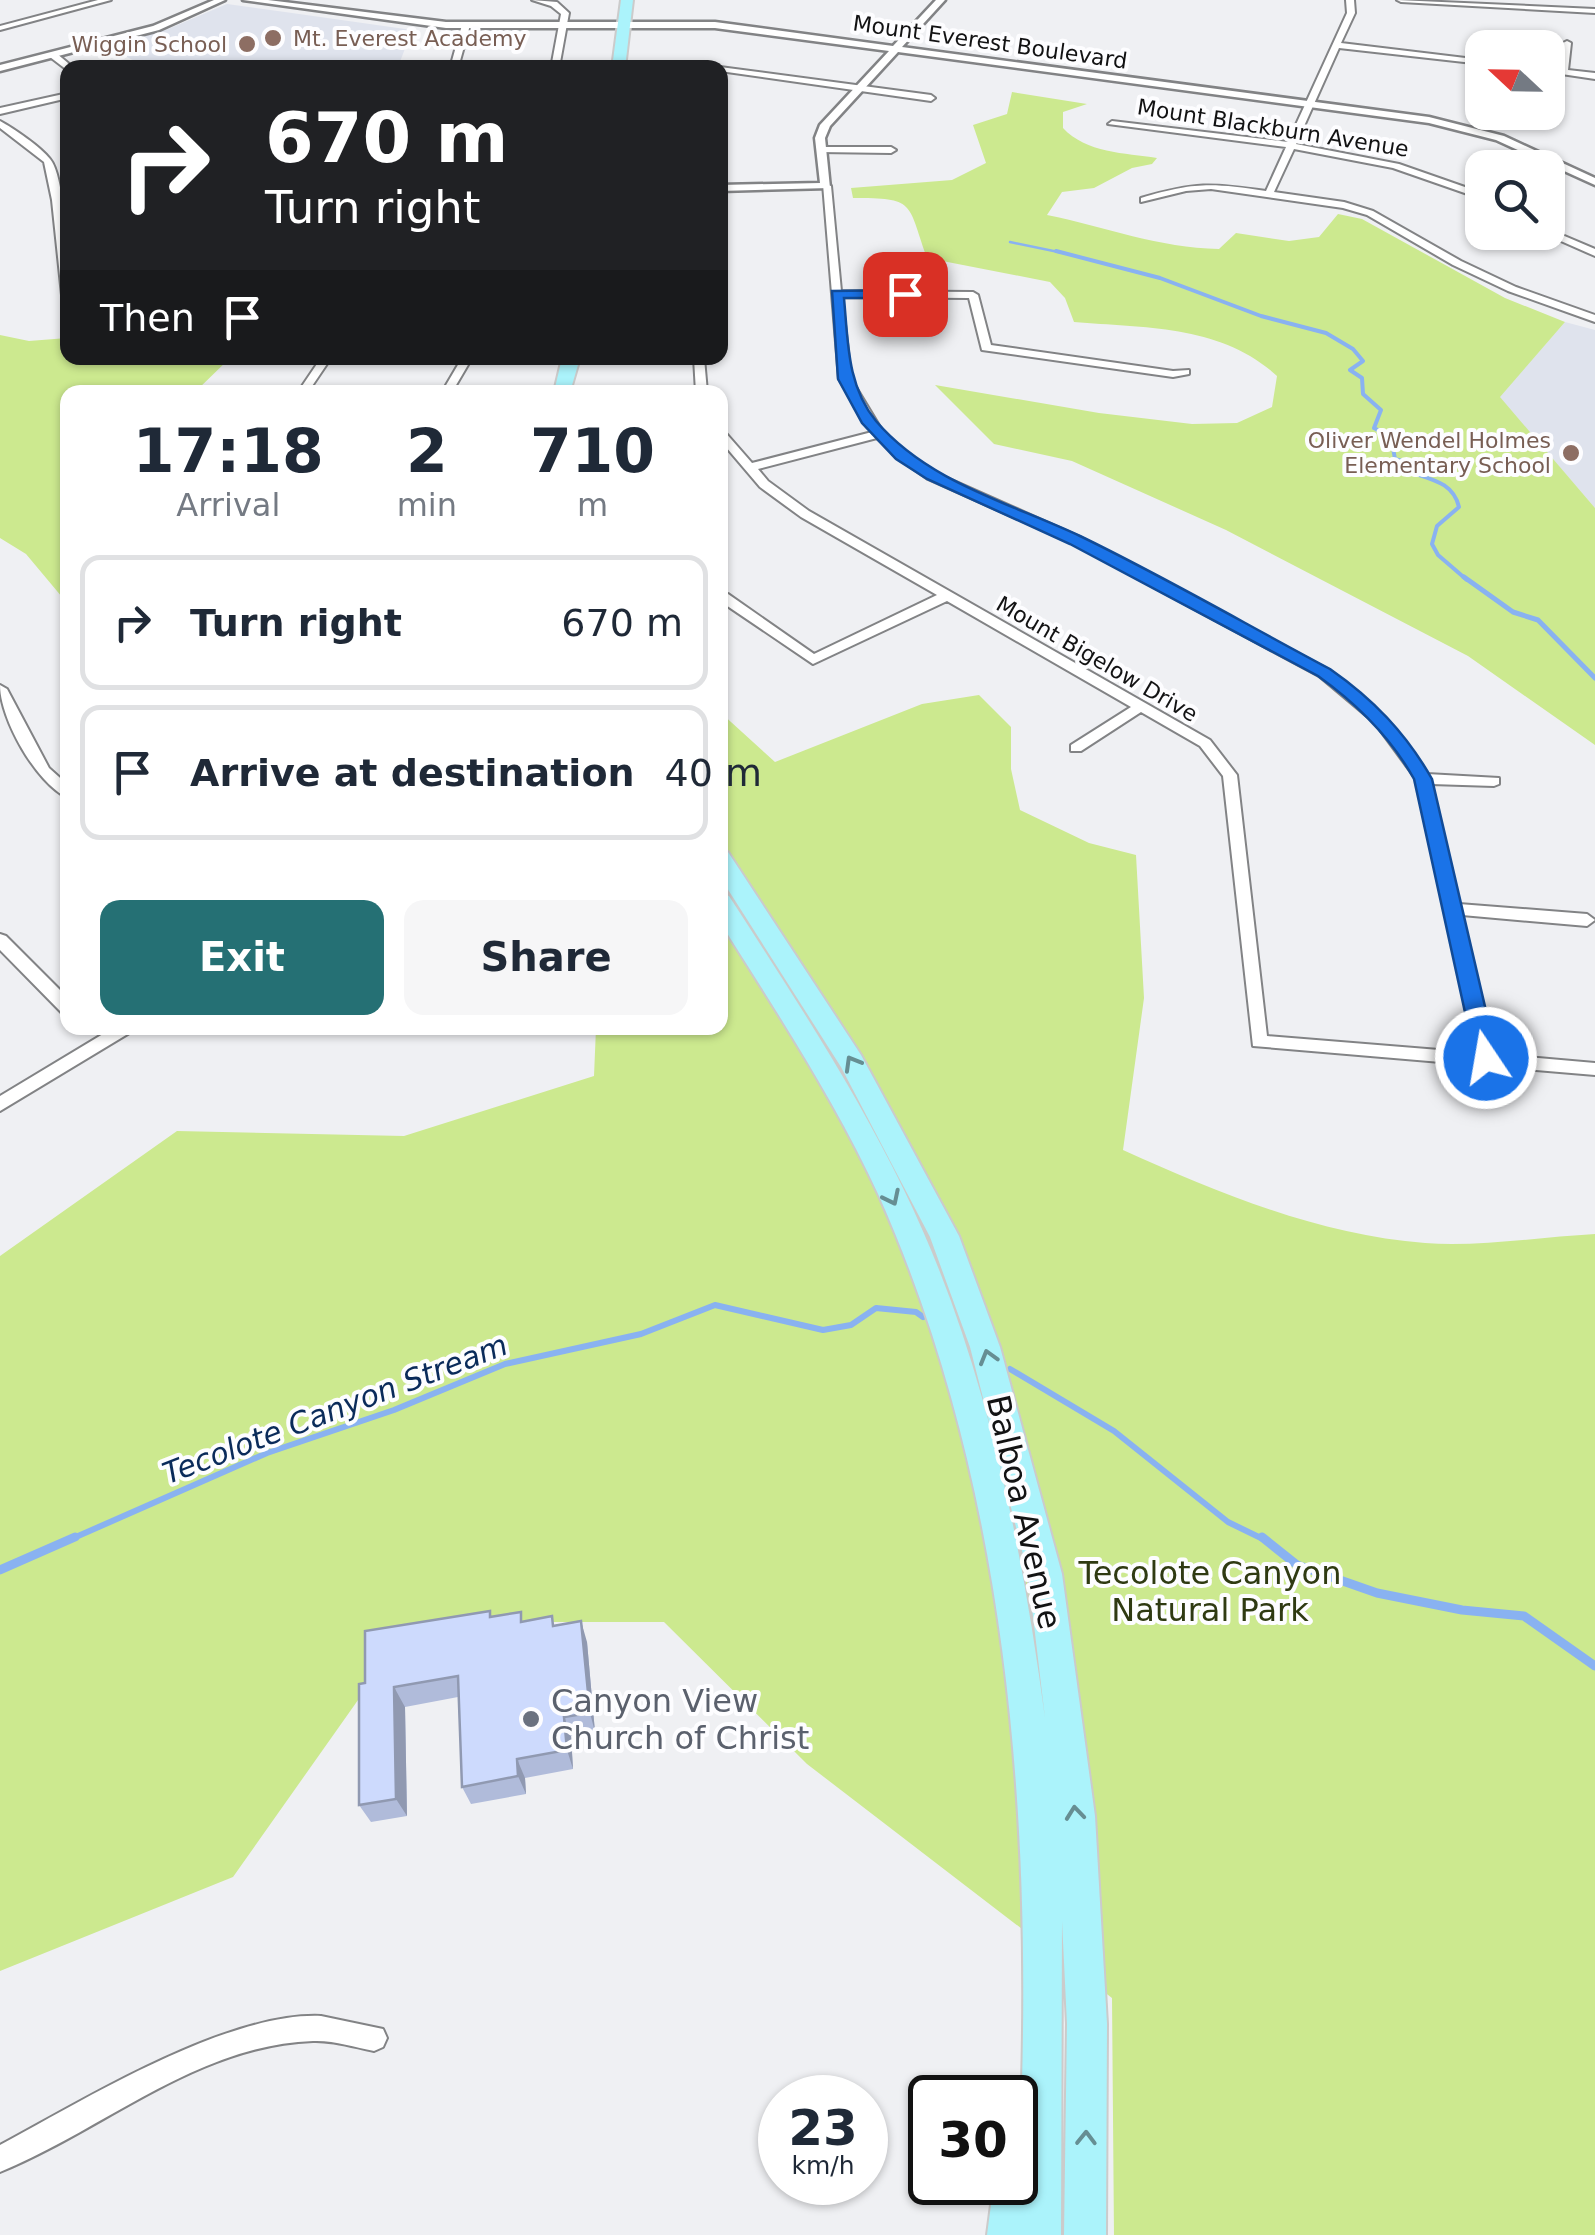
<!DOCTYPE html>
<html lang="en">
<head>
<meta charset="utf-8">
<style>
  :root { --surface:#fff; --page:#f6f6f7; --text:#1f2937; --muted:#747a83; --line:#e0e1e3; --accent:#257074 }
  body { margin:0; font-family:"DejaVu Sans",sans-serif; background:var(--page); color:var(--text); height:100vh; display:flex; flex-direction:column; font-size:38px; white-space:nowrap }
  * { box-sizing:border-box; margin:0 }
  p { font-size:32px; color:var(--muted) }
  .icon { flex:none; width:55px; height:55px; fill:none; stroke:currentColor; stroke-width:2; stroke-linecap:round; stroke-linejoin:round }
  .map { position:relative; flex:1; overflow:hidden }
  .sheet { position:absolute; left:60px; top:385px; width:668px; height:650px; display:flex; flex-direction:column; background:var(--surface); border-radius:20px; box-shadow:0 2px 8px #0004 }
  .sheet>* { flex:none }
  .hud { position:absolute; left:60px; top:60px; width:668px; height:305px; border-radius:20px; box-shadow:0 2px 8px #0004; background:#202124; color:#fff; overflow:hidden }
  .needle { width:65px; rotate:292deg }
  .fabs { position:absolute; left:1465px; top:30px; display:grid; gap:20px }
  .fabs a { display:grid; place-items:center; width:100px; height:100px; border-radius:20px; background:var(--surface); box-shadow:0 2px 8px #0004; font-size:50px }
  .speed { position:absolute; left:758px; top:2075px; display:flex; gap:20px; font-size:50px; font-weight:700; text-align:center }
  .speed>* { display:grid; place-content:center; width:130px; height:130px; border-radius:50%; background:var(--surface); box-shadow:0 2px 8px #0004; line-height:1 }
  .speed small { font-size:25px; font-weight:400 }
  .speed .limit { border:5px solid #111; border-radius:15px; background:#fff; color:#111 }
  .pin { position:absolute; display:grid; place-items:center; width:85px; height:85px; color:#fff; margin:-42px; border-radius:20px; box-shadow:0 5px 15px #0006 }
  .me { position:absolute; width:110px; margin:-55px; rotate:348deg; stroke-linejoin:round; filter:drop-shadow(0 0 8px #0008) }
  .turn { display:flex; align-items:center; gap:35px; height:210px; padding:0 40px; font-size:45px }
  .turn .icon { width:130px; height:130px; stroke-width:2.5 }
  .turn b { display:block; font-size:70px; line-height:85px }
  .then { display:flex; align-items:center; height:95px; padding:0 40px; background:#0003; gap:20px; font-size:38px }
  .eta { display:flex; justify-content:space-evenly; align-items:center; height:170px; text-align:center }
  .eta b { font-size:60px; font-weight:700; line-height:70px }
  .cta { display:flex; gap:20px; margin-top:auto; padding:20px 40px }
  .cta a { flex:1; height:115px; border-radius:20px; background:var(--accent); color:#fff; font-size:40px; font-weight:700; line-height:115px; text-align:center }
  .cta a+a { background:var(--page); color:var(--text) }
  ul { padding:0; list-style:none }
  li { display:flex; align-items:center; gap:30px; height:135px; margin:0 20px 15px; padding:0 20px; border:5px solid var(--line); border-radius:20px }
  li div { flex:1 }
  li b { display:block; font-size:38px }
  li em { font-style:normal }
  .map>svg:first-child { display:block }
  .built { fill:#dfe3ed }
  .green { fill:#cce98f }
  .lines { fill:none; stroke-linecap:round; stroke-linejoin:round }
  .stream-far4 { stroke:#89b2f1; stroke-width:2.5 }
  .stream-far3 { stroke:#89b2f1; stroke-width:4 }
  .stream-far2 { stroke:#89b2f1; stroke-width:5 }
  .stream-far1 { stroke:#89b2f1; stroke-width:6 }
  .stream { stroke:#89b2f1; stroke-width:9 }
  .minor-casing { stroke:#828385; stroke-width:4 }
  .tertiary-casing { stroke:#828385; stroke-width:5 }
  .primary-casing { stroke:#cbcbcb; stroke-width:4 }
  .minor { fill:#fff; fill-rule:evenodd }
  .tertiary { fill:#fff; fill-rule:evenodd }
  .primary { fill:#abf3fb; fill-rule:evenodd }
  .wall { fill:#b0bbda }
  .shaded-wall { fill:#9099b1 }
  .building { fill:#cddafd; stroke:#9099b1; stroke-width:2.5 }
  .oneway { stroke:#668e93 }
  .route { fill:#1a73e8; stroke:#114b97; stroke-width:2.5 }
  .education-dot { fill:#8d6e63; stroke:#fdfdff; stroke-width:4 }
  .worship-dot { fill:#6b7280; stroke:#fdfdff; stroke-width:4 }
  .labels { text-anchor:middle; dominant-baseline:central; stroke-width:8; stroke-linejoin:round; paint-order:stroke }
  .far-education-label { font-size:22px; fill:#785e54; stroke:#fdfdff; text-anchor:end }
  .far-street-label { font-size:22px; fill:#121213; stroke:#fdfdff }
  .water-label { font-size:30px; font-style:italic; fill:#0a2b5a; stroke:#fdfdff }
  .near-street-label { font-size:32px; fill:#121213; stroke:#fdfdff }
  .near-park-label { font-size:32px; fill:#2f3a12; stroke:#fdfdff }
  .near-worship-label { font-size:32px; fill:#5b616d; stroke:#fdfdff; text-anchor:start }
</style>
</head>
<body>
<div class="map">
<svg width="1595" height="2235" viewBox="0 0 1595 2235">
  <rect width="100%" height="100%" fill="#eff0f3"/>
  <path class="built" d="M227 4 292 13 412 30 398 67H146L108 47 168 29Z
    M1565 322 1595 330V508L1499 397Z"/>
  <path class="green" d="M1012 92 1087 104 1063 112V128C1086 153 1125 153 1157 158L1152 164 1132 168 1094 188 1062 192 1047 215C1106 227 1159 248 1219 249L1236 233 1289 241 1319 237 1338 214 1362 219 1505 298 1565 322 1500 397 1595 508V745L1468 656 1226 530 1072 461 994 444 935 385 1099 413 1192 424 1237 423 1272 407 1277 376C1222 325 1146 328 1074 322L1065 298 1050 282 927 258C907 202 916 198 853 198L851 188 952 180 986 163 973 125 1007 114Z
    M0 335 29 341 67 338 68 358H230L195 392H68L67 603 26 554 0 538Z
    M979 695 1011 727V769L1020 810 1089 843 1136 855 1144 998 1123 1150C1219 1193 1319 1235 1425 1243 1478 1247 1541 1237 1595 1234V2235H1114L1112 1998 807 1764 664 1622H492L387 1659 233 1877 0 1971V1256L177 1131 404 1136 594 1076 596 1028H720V712L775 762 922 704Z"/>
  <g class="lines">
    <path class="stream-far4" d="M1010 242 1068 254"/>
    <path class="stream-far3" d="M1056 251 1160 278 1261 316 1326 333 1353 349 1363 361 1350 370 1362 378 1363 394 1381 410 1374 428 1391 437 1395 459 1417 465 1419 475C1438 481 1454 486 1459 507L1437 526 1432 544 1438 555 1467 580"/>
    <path class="stream-far2" d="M1464 577 1513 612 1538 620 1595 678"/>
    <path class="stream-far1" d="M1010 1369 1114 1431 1228 1522 1265 1540
      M69 1540 267 1453 394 1410 505 1364 641 1334 715 1305 823 1330 851 1325 876 1308 916 1312 923 1317"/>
    <path class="stream" d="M1262 1537 1297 1565 1377 1593 1462 1610 1524 1616 1595 1666
      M0 1570 75 1537"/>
    <defs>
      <path id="minor" d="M98 0H111L0 30V26Z
        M532 0 557 2 569 13 559 68H551L561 14 551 6Z
        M1346 0H1354L1355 13 1341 43 1482 60V64L1339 48 1296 144 1399 164 1482 193V199L1393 168 1294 149 1274 192 1344 202 1373 211 1461 261 1516 287 1595 315V322L1508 291 1453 265 1367 215 1343 208 1211 189 1186 191 1141 202V198C1195 182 1211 183 1266 191L1286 147 1108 124 1112 121 1288 142 1347 13Z
        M1397 0 1595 9V13L1401 2Z
        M466 23 470 25 458 68H450L462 25Z
        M1567 41 1571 43 1568 70 1595 73V79L1548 72V68L1560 69 1563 43Z
        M53 53H56L74 68 67 70 50 57Z
        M720 67 931 95 935 98 931 101 720 71V68H717Z
        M68 93V98L0 114V108Z
        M0 121C13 128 41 147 50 159 66 178 68 271 68 298L62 295 52 200 44 162 0 128Z
        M822 147H891L896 150 891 153 819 152Z
        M823 184 831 186 841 291 973 292 978 295 991 345 1173 371 1189 370V374L1173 377 982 350 969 298 842 297 851 379 883 432 906 454 936 473 1080 537 1329 670 1385 717 1427 774 1499 778V784L1494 786 1431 784 1459 904 1587 914 1595 920 1587 926 1462 915 1494 1054 1595 1063V1075L1253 1046 1223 776 1200 746 1141 712 1081 751H1071V745L1131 707 947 601 813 664 720 601V594H728L814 654 937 595 801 517 760 487 720 440V430L724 431 752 463 872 432 839 379ZM877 438 898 458 928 479 1072 543 1319 676 1375 723 1416 779 1476 1053 1267 1036 1237 775 1210 740 809 511 768 481 758 469Z
        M1548 229 1595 249V256L1545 234Z
        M321 358H331L308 392H298Z
        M462 358H472L452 392H442Z
        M694 358H704L707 392H696Z
        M0 685 7 689 49 768 68 785V798C36 783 0 719 0 685Z
        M0 934 6 936 68 998V1015L62 1013 0 950Z
        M113 1028H133L131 1032 0 1111V1096Z
        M321 2016 383 2029 387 2038 383 2047 374 2051C354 2047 333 2040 313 2041 197 2045 103 2130 0 2172V2145C84 2100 226 2012 321 2016Z"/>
      <path id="tertiary" d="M214 0H225L159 30 0 71V65L153 26Z
        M243 0H268L446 22H715L893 46 936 0H945L902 47 1429 117 1504 136 1595 178V185L1496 140 1429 123 898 52 830 126 825 138 830 188 720 191V185L820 183 815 138 820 125 889 51 715 28H446Z"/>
      <path id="primary" d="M621 0H633L625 68H612Z
        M562 358H580L570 392H554Z
        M720 850 728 852 861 1055 959 1236 1000 1347 1062 1574 1095 1816 1107 2024 1106 2235H1064L1067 2024 1062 1921 1061 2235H987L994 2182H1015V2098H1008L1012 2087 1022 2083C1030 1785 1002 1472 879 1196 835 1100 776 1011 720 922V893L729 896C791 992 854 1087 904 1190 984 1354 1021 1538 1045 1718L1028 1574 970 1347 930 1237 841 1067 720 877Z"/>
    </defs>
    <use href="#minor" class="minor-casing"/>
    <use href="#tertiary" class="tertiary-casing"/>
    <use href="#primary" class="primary-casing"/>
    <use href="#minor" class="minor"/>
    <use href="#tertiary" class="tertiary"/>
    <use href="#primary" class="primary"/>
  </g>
  <path class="wall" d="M492 1617 554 1626 587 1642 595 1732 571 1736 573 1769 525 1778 526 1794 471 1804 462 1787 458 1697 405 1707 407 1816 371 1822 359 1805 365 1683Z"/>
  <path class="shaded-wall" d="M581 1621 587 1642 595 1732 590 1713Z
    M394 1687 405 1707 407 1816 396 1799Z
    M564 1717 571 1736 573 1769 567 1750Z
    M517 1759 525 1778 526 1794 518 1776Z"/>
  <path class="building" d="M490 1611V1617L521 1612V1622L552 1616 553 1626 581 1621 590 1713 564 1717 567 1750 517 1759 518 1776 462 1787 458 1676 394 1687 396 1799 359 1805V1684L365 1683V1631Z"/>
  <defs><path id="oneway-chevron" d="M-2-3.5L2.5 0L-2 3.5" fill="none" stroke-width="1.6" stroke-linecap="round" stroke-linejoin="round" transform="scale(2.5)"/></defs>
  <g class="oneway">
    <use href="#oneway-chevron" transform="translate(852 1063) rotate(-120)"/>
    <use href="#oneway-chevron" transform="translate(892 1198) rotate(64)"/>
    <use href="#oneway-chevron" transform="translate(988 1357) rotate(-106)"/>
    <use href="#oneway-chevron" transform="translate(1075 1813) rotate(-96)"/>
    <use href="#oneway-chevron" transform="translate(1086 2138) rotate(-89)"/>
  </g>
  <path class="route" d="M832 291 905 290 912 294 905 298H844C848 341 847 386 876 421 928 482 1010 503 1080 536 1165 577 1247 625 1330 669 1373 699 1406 733 1432 779L1497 1058 1494 1064H1478L1475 1058 1414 779C1390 736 1357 704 1318 676L1070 544 927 479 896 459 862 423 838 379Z"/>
  <g class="education-dot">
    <circle cx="273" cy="38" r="10"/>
    <circle cx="247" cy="44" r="10"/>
    <circle cx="1571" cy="453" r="10"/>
  </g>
  <circle class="worship-dot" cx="531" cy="1719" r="10"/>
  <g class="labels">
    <g class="far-education-label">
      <text x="293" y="38" text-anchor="start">Mt. Everest Academy</text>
      <text x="227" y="44">Wiggin School</text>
      <text x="1551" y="440">Oliver Wendel Holmes<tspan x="1551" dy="25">Elementary School</tspan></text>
    </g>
    <g class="far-street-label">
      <text transform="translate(990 42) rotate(8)">Mount Everest Boulevard</text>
      <text transform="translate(1273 128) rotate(9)">Mount Blackburn Avenue</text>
      <text transform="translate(1097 659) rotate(30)">Mount Bigelow Drive</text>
    </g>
    <g class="water-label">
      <text transform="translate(335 1409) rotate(-21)">Tecolote Canyon Stream</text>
    </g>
    <g class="near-street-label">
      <text transform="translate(1024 1512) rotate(77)">Balboa Avenue</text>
    </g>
    <g class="near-park-label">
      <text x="1210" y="1573">Tecolote Canyon<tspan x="1210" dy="37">Natural Park</tspan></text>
    </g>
    <g class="near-worship-label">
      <text x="551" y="1701">Canyon View<tspan x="551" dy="37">Church of Christ</tspan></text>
    </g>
  </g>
</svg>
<div class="fabs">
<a><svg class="needle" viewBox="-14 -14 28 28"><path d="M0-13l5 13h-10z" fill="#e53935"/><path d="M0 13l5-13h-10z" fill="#747a83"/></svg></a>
<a><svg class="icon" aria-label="search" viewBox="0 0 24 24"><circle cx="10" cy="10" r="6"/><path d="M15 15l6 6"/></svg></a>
</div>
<div class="speed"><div>23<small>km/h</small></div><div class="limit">30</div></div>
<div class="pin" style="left:905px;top:294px;background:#d93025"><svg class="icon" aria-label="arrive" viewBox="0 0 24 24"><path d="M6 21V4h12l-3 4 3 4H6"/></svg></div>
<svg class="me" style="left:1486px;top:1058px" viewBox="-20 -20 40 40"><circle r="17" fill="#1a73e8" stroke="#fff" stroke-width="3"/><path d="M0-11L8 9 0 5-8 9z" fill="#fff"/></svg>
<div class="hud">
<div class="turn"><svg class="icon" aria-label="right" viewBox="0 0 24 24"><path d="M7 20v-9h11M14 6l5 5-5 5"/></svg><div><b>670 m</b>Turn right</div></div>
<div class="then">Then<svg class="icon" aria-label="arrive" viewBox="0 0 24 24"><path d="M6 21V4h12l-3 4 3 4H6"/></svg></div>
</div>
<section class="sheet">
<div class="eta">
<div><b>17:18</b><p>Arrival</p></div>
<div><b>2</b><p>min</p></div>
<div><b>710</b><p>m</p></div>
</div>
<ul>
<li><svg class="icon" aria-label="right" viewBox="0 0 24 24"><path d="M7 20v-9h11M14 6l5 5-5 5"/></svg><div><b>Turn right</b></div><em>670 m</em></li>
<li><svg class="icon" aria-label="arrive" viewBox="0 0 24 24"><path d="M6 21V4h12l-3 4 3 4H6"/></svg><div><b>Arrive at destination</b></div><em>40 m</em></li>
</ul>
<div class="cta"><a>Exit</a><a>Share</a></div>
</section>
</div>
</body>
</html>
